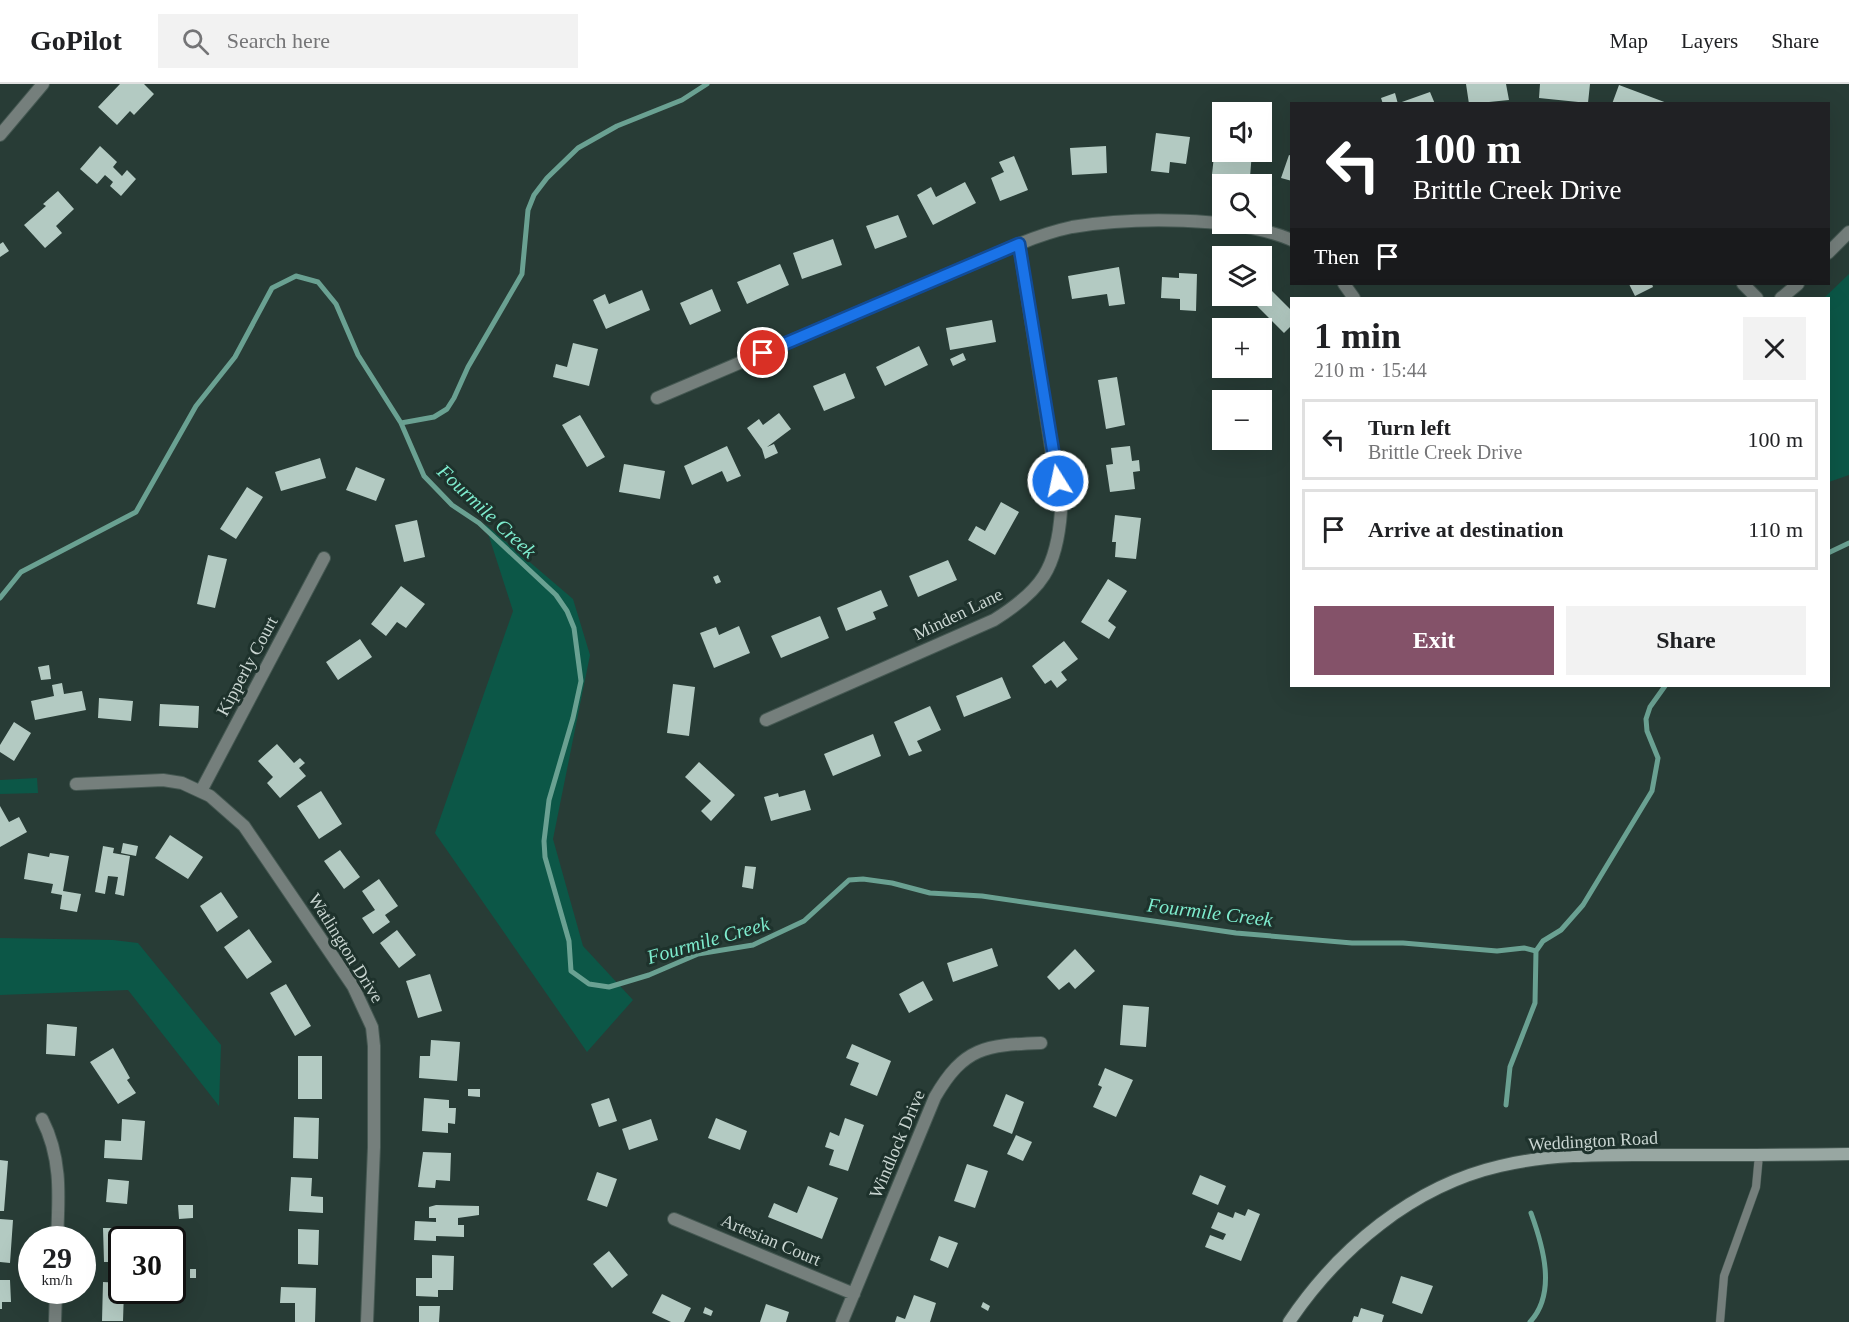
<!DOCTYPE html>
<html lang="en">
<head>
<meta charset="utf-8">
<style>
  :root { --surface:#fff; --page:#f2f2f2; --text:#202124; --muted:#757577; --line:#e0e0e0; --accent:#845269 }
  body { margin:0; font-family:"Times New Roman",serif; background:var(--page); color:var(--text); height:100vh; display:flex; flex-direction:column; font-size:22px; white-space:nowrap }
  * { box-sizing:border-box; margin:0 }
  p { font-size:20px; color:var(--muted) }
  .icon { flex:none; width:33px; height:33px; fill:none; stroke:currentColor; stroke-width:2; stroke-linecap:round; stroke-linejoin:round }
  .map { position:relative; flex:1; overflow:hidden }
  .details { position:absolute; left:1290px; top:213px; width:540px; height:390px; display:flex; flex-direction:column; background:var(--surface); border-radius:0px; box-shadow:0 6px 24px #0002 }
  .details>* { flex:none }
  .banner { position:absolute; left:1290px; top:18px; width:540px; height:183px; border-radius:0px; box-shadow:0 6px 24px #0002; background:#202124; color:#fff; overflow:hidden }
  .tools { position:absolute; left:1212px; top:18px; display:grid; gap:12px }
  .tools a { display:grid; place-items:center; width:60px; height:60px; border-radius:0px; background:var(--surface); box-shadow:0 6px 24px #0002; font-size:30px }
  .speed { position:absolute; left:18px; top:1142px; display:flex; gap:12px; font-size:30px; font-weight:700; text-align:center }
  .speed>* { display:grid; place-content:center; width:78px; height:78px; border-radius:50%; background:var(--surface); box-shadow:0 6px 24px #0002; line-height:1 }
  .speed small { font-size:15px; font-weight:400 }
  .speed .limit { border:3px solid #111; border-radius:9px; background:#fff; color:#111 }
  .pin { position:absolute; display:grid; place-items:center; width:51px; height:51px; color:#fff; margin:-26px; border:3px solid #fff; border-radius:50%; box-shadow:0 2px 6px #0007 }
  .me { position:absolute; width:66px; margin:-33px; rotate:350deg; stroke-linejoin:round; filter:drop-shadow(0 0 4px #0008) }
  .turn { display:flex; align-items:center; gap:21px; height:126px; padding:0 24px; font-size:27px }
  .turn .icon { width:78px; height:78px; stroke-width:2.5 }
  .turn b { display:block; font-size:42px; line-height:51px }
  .then { display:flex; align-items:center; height:57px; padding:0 24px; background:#0003; gap:12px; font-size:22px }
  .round { display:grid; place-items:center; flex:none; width:63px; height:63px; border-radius:0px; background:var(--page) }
  .summary { display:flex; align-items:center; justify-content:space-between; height:102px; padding:0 24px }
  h1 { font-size:36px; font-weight:800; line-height:45px }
  .button { display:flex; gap:12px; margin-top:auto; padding:12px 24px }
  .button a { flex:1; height:69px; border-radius:0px; background:var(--accent); color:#fff; font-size:24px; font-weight:800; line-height:69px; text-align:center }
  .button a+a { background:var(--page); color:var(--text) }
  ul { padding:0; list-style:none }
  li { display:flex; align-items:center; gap:18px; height:81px; margin:0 12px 9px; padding:0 12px; border:3px solid var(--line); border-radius:0px }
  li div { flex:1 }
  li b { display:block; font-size:22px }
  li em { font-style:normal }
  header { display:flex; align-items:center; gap:36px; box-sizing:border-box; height:84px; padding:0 30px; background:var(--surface); border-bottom:2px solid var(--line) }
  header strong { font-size:28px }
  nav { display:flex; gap:33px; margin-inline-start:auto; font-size:21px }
  .search { width:420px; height:54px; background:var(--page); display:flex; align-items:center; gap:15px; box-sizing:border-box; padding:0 21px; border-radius:0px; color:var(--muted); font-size:22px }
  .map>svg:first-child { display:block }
  .green { fill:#0c5747 }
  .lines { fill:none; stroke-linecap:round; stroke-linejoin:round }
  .stream { stroke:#6aa192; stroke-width:5 }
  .building { fill:#b3cac2 }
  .service-casing { stroke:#455852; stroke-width:9 }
  .minor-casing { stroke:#455852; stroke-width:14 }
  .secondary-casing { stroke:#455852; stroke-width:14 }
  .service { stroke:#757f7c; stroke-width:8 }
  .minor { stroke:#757f7c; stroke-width:12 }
  .secondary { stroke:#98a7a2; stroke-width:12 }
  .route-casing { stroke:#114b97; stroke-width:15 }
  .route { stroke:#1a73e8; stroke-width:10 }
  .labels { text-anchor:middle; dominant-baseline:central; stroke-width:6; stroke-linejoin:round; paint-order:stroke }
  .street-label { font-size:18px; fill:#c9d5d1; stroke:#1e322c }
  .water-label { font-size:20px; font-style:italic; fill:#7eecce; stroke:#1e322c }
</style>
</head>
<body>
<header>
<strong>GoPilot</strong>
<div class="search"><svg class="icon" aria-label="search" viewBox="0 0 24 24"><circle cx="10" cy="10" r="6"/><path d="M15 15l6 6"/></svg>Search here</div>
<nav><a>Map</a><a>Layers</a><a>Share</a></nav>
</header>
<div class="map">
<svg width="1849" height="1238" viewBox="0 0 1849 1238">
  <rect width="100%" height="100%" fill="#283c36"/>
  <path class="green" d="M1849 190V391L1829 398 1828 214H1824Z
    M485 440 573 515 590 571 553 755 583 862 633 916 587 968 435 749 513 527Z
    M37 694 38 709 0 710V696Z
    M0 854 113 856 138 859 221 961 219 1022 128 906 0 911Z"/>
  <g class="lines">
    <path class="stream" d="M401 339 434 333 447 325 454 314 468 283 522 190 528 126 534 111 547 94 578 64 617 42 682 16 707 0
      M1828 469 1849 459
      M0 514 21 488 136 428 196 322 235 273 272 204 296 192 318 198 336 220 358 271 401 339 424 392 452 421 479 439 556 511 567 527 574 544 581 597 573 634 549 716 544 757 545 773 569 857 571 887 589 900 609 903 649 891 698 870 753 861 804 837 849 796 863 795 892 799 930 809 982 812 1236 849 1352 859H1403L1497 867 1524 864 1536 867
      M1536 867 1543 857 1561 846 1583 821 1652 707 1658 674 1647 647 1646 635 1650 623 1665 602
      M1506 1021 1510 983 1535 919 1536 867
      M1530 1238C1557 1209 1543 1162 1531 1129"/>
  </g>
  <path class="building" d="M120 0H144L154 10 134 31 130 27 117 41 98 23Z
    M1466 0H1506L1509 16 1469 20Z
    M1540 0H1590L1588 19 1539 14Z
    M1619 1 1667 19 1666 20H1612Z
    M1430 8 1435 20H1399V19Z
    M1395 9 1398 20H1383L1381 14Z
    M1156 49 1190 53 1186 80 1170 78 1169 89 1151 87Z
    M100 62 117 78 113 83 122 92 127 86 136 95 121 112 110 102 113 98 105 91 97 100 80 85Z
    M1106 62 1107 89 1072 91 1070 64Z
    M1215 63 1222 64V68H1252L1250 93 1212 90Z
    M1289 71 1292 72V97L1281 94Z
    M1014 72 1028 106 1000 117 991 94 1004 88 999 78Z
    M965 98 976 119 933 141 917 111 931 103 936 113Z
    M58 107 74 125 56 142 62 149 45 164 24 141 46 122 43 120Z
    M898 131 907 153 875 165 866 142Z
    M833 155 842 181 802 195 793 169Z
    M3 158 9 167 0 173V160Z
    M780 180 789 201 747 220 737 198Z
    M1119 183 1125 220 1109 222 1107 210 1072 215 1068 192Z
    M1179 189 1197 190 1196 227 1180 226V215L1161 214 1162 193 1179 194Z
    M1264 199 1292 227V241L1284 249 1249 214 1262 212Z
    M1629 200H1652L1653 203 1635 212Z
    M712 205 721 227 690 241 680 219Z
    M642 206 650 226 606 245 593 216 605 210 609 220Z
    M992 236 996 258 950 266 946 244Z
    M573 259 598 265 589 302 553 293 556 280 567 283Z
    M919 262 928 281 885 302 876 283Z
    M963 269 966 276 953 282 950 275Z
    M1231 284H1240L1241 286 1234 289Z
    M845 289 855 314 824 327 813 302Z
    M1117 293 1125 341 1106 345 1098 296Z
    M779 329 791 345 767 363 774 360 778 369 765 375 762 365 747 344 759 335 763 341Z
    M580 331 605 373 587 383 562 341Z
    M727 362 741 392 727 398 722 387 692 401 684 382Z
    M1130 362 1132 377 1139 376 1140 387 1133 388 1135 405 1110 408 1106 381 1113 380 1111 364Z
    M320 374 326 394 281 407 275 388Z
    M624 380 665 387 660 415 619 408Z
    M356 383 385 395 376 417 346 406Z
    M247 403 263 413 236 455 220 445Z
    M1001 418 1019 428 995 471 968 456 976 442 985 447Z
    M1115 431 1141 434 1136 475 1115 473 1116 458H1112Z
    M417 436 425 473 404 478 395 441Z
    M208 471 227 475 215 524 197 520Z
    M948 476 957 496 918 513 909 492Z
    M718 491 721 498 716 500 713 493Z
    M1108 495 1127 507 1108 537 1116 543 1109 555 1081 538Z
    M401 502 425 520 406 544 397 538 386 552 371 540Z
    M881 506 888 522 873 528 876 535 846 547 837 524Z
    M820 532 829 554 781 574 771 552Z
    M739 542 750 569 714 584 700 549 716 543 719 551Z
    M360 555 372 573 338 596 326 578Z
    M1064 557 1078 575 1061 588 1067 596 1057 604 1051 596 1045 600 1032 582Z
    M49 581 51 595 41 596 38 583Z
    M1002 593 1011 614 964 633 956 612Z
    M62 599 64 610 82 607 86 626 35 636 31 617 54 612 52 601Z
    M673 600 695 603 689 652 667 649Z
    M99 614 133 617 131 637 98 634Z
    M160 620 199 622 198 644 159 642Z
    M930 622 941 646 917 657 922 667 909 672 894 638Z
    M14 638 31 649 14 677 0 668V661Z
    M873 650 881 672 833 692 824 670Z
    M277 660 294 679 300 674 305 679 299 684 306 692 280 714 267 699 273 693 258 677Z
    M699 678 735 711 711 737 701 727 711 717 685 693Z
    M805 706 811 726 771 737 764 713 778 709 779 713Z
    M321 707 342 740 319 755 297 722Z
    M0 722 9 738 19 733 27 748 0 763Z
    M170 751 203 773 188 795 155 774Z
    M123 759 138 762 136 772 121 769Z
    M103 762 114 764 113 769 130 772 124 812 115 810 118 793 108 792 105 810 95 808Z
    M340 766 360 793 344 805 324 777Z
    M28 769 49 773 50 769 69 772 63 807 81 810 77 828 60 825 62 811 51 809 53 800 24 795Z
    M745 782 756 783 753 805 742 803Z
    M379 795 398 822 385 831 390 838 373 850 362 834 375 826 362 807Z
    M221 808 238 833 217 848 200 822Z
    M249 845 272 878 247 895 224 863Z
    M397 846 416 871 399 884 380 859Z
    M992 864 998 882 953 898 947 879Z
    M1075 865 1095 887 1075 905 1069 898 1059 906 1047 893Z
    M430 890 442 927 418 934 406 897Z
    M923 897 933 916 909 929 899 910Z
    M286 900 311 942 295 952 270 909Z
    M1123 921 1149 923 1146 963 1120 961Z
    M47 940 77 943 75 972 46 970Z
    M431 956 460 958 457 997 419 994 420 972H430Z
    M852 960 891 977 877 1012 850 1001 859 979 846 974Z
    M113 964 130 994 127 996 136 1009 118 1020 90 978Z
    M298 972H322V1015H298Z
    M1105 984 1133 996 1116 1033 1093 1023 1102 1003 1098 1001Z
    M468 1005H480V1013L468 1012Z
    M1006 1010 1024 1018 1012 1050 993 1042Z
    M424 1014 449 1016V1024H456L455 1040 448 1039V1049L422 1047Z
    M609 1014 617 1037 599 1043 591 1020Z
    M294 1033 319 1034 318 1075 293 1074Z
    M716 1034 747 1047 740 1066 708 1054Z
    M845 1034 864 1041 848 1087 829 1081 834 1066 825 1063 830 1048 839 1052Z
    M122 1035 145 1037 142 1076 104 1074 105 1056 121 1057Z
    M651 1035 658 1056 629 1066 622 1045Z
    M1016 1051 1032 1058 1023 1077 1007 1070Z
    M423 1068 451 1069 450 1097 436 1096 435 1104 418 1103Z
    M0 1076 8 1077 4 1127H0Z
    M967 1080 988 1087 975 1124 954 1117Z
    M597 1088 617 1095 607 1123 587 1116Z
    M1200 1091 1226 1102 1218 1121 1192 1110Z
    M291 1093 312 1094 311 1112 323 1113V1129L289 1127Z
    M108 1095 129 1097 127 1120 106 1118Z
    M808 1102 838 1114 822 1155 768 1133 774 1119 797 1129Z
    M178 1121H193V1134L179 1135Z
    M436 1121 479 1122V1131L458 1134V1141H464V1153L436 1152V1157L414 1156 415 1137 436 1138V1134H429V1123Z
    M1248 1125 1260 1130 1241 1177 1205 1163 1210 1151 1223 1156 1226 1150 1211 1144 1218 1128 1233 1134 1235 1128 1245 1132Z
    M0 1135 13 1136 10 1179 0 1178Z
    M103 1144H123L122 1178H104Z
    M298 1145 319 1146 318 1181 298 1180Z
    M939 1152 958 1159 948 1184 930 1176Z
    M609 1167 628 1191 612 1204 593 1180Z
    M432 1171 454 1172 453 1206H438V1213L416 1212V1194H432Z
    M190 1185H196V1194H190Z
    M1401 1192 1433 1202 1422 1230 1392 1219Z
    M0 1196H10L11 1218H2V1225H0Z
    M103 1198 122 1199V1206H124L123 1237H102Z
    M281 1203 316 1204 315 1238H295V1219H280Z
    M662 1210 691 1224 684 1238H671L652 1229Z
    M914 1211 936 1219 930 1238H895L897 1232 905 1235Z
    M983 1218 990 1222 988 1227 981 1223Z
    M766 1220 789 1228 786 1238H760Z
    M419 1222H440L439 1238H419Z
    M705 1223 713 1227 711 1232 703 1229Z
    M1361 1224 1384 1231 1382 1238H1352L1354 1232 1358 1233Z"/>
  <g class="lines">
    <defs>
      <path id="service" d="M1720 1238 1724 1192 1756 1103 1759 1071"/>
      <path id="minor" d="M0 51 43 0
        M1828 169 1849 148
        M1344 200 1354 214
        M1743 200 1757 214
        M1781 214 1798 200
        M657 314 1019 160C1036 153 1053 147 1072 143 1132 133 1236 132 1292 156
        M766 636 994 536C1042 506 1057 484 1061 427L1019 160
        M76 700 163 696 182 699 210 712 244 742 353 902 372 943 374 962V1063L367 1238
        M201 707 324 474
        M42 1035C62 1074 59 1112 57 1155
        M674 1135 854 1210
        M55 1238 56 1206
        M842 1238 935 1013C964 963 985 961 1041 959"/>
      <path id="secondary" d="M1289 1238C1338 1165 1413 1102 1500 1082 1554 1069 1611 1071 1667 1071 1728 1071 1788 1071 1849 1070"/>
    </defs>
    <use href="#service" class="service-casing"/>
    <use href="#minor" class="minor-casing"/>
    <use href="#secondary" class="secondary-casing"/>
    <use href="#service" class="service"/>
    <use href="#minor" class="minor"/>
    <use href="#secondary" class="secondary"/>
  </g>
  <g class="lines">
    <defs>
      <path id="route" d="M763 269 1019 160 1058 397"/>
    </defs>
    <use href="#route" class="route-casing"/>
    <use href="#route" class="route"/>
  </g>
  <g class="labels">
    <g class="street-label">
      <text transform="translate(958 530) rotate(-26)">Minden Lane</text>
      <text transform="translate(247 582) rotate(-62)">Kipperly Court</text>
      <text transform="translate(346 864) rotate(58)">Watlington Drive</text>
      <text transform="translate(1593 1057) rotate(-3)">Weddington Road</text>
      <text transform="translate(897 1060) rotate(-67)">Windlock Drive</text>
      <text transform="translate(771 1156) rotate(23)">Artesian Court</text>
    </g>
    <g class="water-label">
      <text transform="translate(487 427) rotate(43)">Fourmile Creek</text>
      <text transform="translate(1210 828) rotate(7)">Fourmile Creek</text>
      <text transform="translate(708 856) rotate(-16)">Fourmile Creek</text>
    </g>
  </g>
</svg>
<div class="tools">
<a><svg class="icon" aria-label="sound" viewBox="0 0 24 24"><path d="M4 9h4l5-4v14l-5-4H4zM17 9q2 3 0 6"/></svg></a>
<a><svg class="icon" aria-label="search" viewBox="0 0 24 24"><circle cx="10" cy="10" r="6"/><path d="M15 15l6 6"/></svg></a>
<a><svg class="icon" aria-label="layers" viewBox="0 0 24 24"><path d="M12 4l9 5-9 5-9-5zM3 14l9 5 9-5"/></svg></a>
<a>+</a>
<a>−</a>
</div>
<div class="speed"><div>29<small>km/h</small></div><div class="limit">30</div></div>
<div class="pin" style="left:763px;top:269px;background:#d93025"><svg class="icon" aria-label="arrive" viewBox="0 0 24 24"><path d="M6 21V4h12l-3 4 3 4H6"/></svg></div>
<svg class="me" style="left:1058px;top:397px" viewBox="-20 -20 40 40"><circle r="17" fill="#1a73e8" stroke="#fff" stroke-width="3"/><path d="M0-11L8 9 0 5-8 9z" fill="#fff"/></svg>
<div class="banner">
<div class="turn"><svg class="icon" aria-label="left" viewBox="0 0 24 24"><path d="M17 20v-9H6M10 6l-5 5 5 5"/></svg><div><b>100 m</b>Brittle Creek Drive</div></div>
<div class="then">Then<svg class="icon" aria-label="arrive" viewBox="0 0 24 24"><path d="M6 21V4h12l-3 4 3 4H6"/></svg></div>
</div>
<section class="details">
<div class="summary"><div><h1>1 min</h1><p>210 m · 15:44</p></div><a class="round"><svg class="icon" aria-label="close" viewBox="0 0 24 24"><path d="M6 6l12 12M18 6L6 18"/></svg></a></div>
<ul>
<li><svg class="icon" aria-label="left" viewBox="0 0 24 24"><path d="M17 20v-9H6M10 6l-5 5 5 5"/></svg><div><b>Turn left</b><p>Brittle Creek Drive</p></div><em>100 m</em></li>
<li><svg class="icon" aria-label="arrive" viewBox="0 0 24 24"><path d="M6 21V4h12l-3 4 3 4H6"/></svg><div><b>Arrive at destination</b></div><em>110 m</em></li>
</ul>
<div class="button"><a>Exit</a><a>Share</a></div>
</section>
</div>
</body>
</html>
